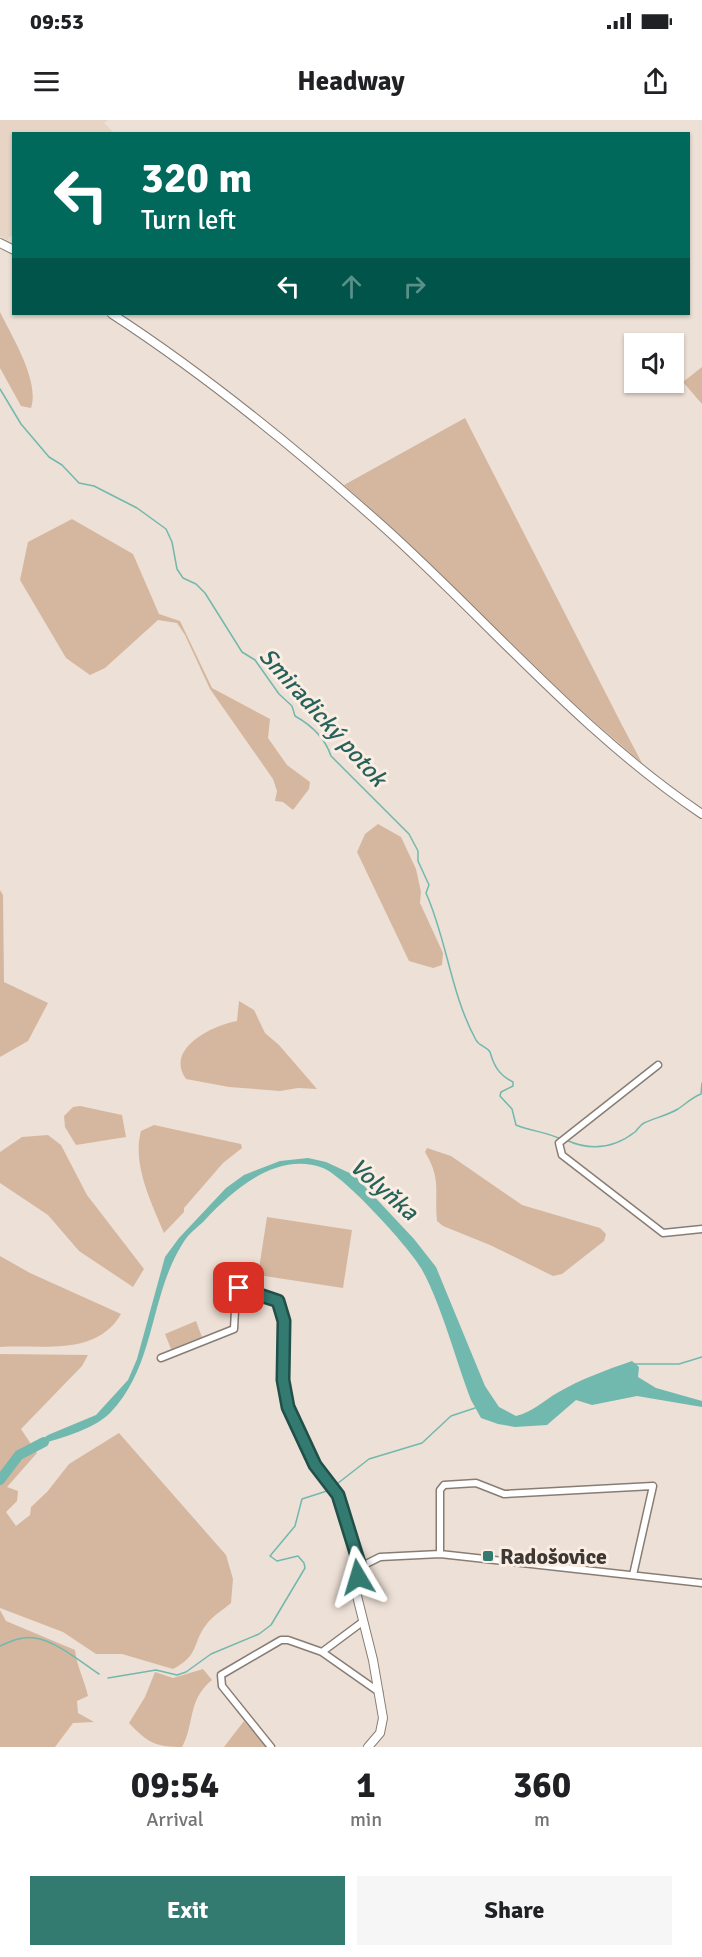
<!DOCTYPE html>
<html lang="en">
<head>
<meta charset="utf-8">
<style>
  :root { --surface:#fff; --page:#f6f6f6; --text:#202124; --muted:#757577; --accent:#337a71 }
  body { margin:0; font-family:Signika,sans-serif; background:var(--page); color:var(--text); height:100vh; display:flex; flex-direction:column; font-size:22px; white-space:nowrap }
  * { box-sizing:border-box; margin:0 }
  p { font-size:20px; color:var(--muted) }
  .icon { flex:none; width:33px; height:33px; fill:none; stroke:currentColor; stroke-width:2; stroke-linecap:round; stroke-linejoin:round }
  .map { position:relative; height:1627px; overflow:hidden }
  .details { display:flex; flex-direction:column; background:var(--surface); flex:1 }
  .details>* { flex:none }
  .guide { position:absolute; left:12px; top:12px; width:678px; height:183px; border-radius:0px; box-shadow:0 2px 4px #0004; background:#00695c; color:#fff; overflow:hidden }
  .buttons { position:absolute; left:624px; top:213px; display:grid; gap:12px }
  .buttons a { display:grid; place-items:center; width:60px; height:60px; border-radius:0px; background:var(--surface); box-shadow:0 2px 4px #0004; font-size:30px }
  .pin { position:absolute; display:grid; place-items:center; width:51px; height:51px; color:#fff; margin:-26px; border-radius:12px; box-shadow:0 3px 9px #0006 }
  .me { position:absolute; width:66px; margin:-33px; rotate:353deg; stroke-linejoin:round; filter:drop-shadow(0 0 4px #0008) }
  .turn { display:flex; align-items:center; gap:21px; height:126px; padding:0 30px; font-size:27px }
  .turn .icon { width:78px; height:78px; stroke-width:2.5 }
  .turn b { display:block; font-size:42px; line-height:51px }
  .lanes { display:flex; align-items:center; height:57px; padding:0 30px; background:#0003; justify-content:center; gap:30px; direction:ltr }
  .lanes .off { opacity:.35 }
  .eta { display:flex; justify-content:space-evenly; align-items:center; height:102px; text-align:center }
  .eta b { font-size:36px; font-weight:700; line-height:42px }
  .action { display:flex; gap:12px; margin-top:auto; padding:12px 30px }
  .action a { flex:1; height:69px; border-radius:0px; background:var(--accent); color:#fff; font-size:24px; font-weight:700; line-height:69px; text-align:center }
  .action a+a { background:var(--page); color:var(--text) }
  .status { display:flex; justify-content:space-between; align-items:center; height:42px; padding:0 30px; background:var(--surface); direction:ltr }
  .status svg { height:16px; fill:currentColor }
  header { display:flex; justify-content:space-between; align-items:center; height:78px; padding:0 30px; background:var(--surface); font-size:27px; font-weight:700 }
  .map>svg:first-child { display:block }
  .built { fill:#e8d4c5 }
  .green { fill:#d5b79f }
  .water { fill:#71b8ae }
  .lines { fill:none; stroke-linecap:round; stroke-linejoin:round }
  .stream { stroke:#71b8ae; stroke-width:1.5 }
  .river { stroke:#71b8ae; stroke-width:10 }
  .minor-casing { stroke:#887d74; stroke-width:9 }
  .tertiary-casing { stroke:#887d74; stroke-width:10 }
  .minor { stroke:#fff; stroke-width:6 }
  .tertiary { stroke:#fff; stroke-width:8 }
  .route-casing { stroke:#214f49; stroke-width:15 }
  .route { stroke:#337a71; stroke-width:10 }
  .poi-dot { fill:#337a71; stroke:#faede3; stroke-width:2 }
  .labels { text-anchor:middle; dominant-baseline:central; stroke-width:6; stroke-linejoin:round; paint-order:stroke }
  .poi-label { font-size:22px; font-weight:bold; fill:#3d3834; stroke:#faede3; text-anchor:start }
  .water-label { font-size:24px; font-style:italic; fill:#26615a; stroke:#faede3 }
</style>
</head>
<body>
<div class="status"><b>09:53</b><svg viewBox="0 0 49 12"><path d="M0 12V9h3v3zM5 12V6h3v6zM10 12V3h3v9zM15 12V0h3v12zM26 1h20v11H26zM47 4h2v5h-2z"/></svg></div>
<header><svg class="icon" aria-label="menu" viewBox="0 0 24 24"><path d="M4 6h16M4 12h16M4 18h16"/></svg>Headway<svg class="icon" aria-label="share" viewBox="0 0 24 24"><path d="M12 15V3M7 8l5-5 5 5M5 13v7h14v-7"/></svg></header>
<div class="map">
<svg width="702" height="1627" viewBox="0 0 702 1627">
  <rect width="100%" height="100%" fill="#ede0d6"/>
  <path class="built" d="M0 0H108L104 3 114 13 14 14V114L8 118 9 121 0 116Z"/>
  <path class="green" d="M0 192C12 217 40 261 31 288L21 286 0 248Z
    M702 247V284L683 262Z
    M465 298 623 607 642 643 563 575 400 416 344 365Z
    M72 399 133 434 159 494 180 501 212 568 270 599 268 618 287 645 310 662 309 669 293 690 283 682 275 681 277 671 273 659 210 569 185 515 177 503 158 500 105 548 90 555 66 538 20 460 28 422Z
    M378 704 401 717 416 749 421 772 420 783 443 833 442 845 433 848 409 841 357 732 365 714Z
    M0 770 3 775 4 862 48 883 28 921 0 937Z
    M239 881 254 890 265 913 279 925 317 969 298 968 280 971 229 967 186 959C164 928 214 905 237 901Z
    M80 986 122 995 126 1017 76 1025 65 1007 64 996 73 987Z
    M154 1005 241 1024 242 1028 223 1043 184 1088V1092L164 1113C151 1082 132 1044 141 1011Z
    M48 1015 61 1025 87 1075 144 1149 133 1167 79 1131 48 1095 0 1063V1032L22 1017Z
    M427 1028 451 1036 522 1085 600 1108 606 1114 604 1121 562 1154 553 1156 490 1125 443 1106 437 1101C434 1071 442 1060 425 1032Z
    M267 1097 352 1110 343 1168 258 1155Z
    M0 1136 30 1153 121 1194C96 1237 43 1224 0 1227Z
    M196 1201 202 1217 171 1229 165 1214Z
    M0 1234 88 1235 82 1246 21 1309 37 1333 7 1367 18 1371 17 1381 6 1392 16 1406 30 1395 31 1387 47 1372 69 1344 119 1313 226 1435 233 1459 231 1483C223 1490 212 1496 206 1505 192 1523 200 1535 173 1549L122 1534H96L63 1512 0 1488Z
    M0 1490 6 1501 75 1530C77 1547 84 1559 88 1576L77 1581 78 1593 94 1602 73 1603 55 1627H0Z
    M203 1549 212 1560C187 1580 195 1604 182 1627 155 1627 147 1622 129 1603L145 1577 155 1552 173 1558Z
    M244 1601 266 1627H224Z"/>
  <path class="water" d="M308 1038 326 1042 354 1055 414 1119 436 1147 485 1266 499 1287 516 1296C533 1292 543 1281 557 1273 581 1259 606 1250 632 1241L639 1247 638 1257 656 1268 702 1281V1287L637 1276 592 1285 576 1280 547 1305 515 1307 498 1304 481 1298 471 1280C456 1241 441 1183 421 1148 409 1127 344 1056 323 1048 277 1031 233 1070 205 1100 198 1107 188 1114 183 1123 149 1176 156 1246 110 1293 92 1311 56 1319 32 1327L48 1315 96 1295 128 1260 137 1239 165 1137 179 1118 226 1068 244 1055 280 1041Z"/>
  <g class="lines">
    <path class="stream" d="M0 269 21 304 49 337 62 345 79 363 94 366 137 388 166 409 172 422 177 449 183 458 196 464 205 473 242 532 255 540 279 574 292 586 295 596C311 605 325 618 331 636L409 714 418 731V741L429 765 426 773C447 820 451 875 476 920 479 926 486 926 490 932 494 946 499 955 513 962V966L501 972 500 976 512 989 516 1005C531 1011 546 1012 561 1019
      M566 1020C590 1031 613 1029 635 1012 638 1009 640 1005 644 1003 655 998 668 995 678 989 687 983 691 978 701 974L702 963
      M634 1244H679L702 1237
      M333 1367 369 1339 422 1323 451 1296 475 1288
      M0 1526C7 1523 15 1519 23 1518 48 1513 79 1541 99 1554
      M108 1558 156 1550 177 1555 186 1552 211 1534 259 1514 271 1505 305 1448 304 1443 298 1436 277 1441 270 1436 295 1406 302 1379 330 1370"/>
    <path class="river" d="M0 1360 19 1335 44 1322"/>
    <defs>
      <path id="minor" d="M658 945 559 1023 562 1035 663 1113 702 1109
        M161 1238 234 1209 236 1171 239 1168 278 1181 284 1201 283 1260 288 1287 315 1345 338 1375 360 1447 380 1437 440 1434 702 1463
        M440 1434V1370L444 1365 476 1363 504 1374 653 1366 633 1455
        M322 1532 379 1572
        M271 1627 222 1566 221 1555 281 1520H288L322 1532 361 1503"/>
      <path id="tertiary" d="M0 123 14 130
        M112 194C209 257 300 332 386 409 492 505 583 614 702 694
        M360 1447 357 1476 373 1540 383 1598 380 1613 368 1627"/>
    </defs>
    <use href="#minor" class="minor-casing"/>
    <use href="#tertiary" class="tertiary-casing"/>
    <use href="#minor" class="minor"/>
    <use href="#tertiary" class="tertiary"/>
  </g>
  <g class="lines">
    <defs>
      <path id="route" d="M239 1168 278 1181 284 1201 283 1260 288 1287 315 1345 338 1375 360 1446 358 1457"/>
    </defs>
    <use href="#route" class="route-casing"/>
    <use href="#route" class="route"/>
  </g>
  <rect class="poi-dot" x="482" y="1430" width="12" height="12" rx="3"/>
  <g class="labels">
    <g class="poi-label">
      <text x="500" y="1436">Radošovice</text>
    </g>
    <g class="water-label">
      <text transform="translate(323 597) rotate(48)">Smiradický potok</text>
      <text transform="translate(384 1069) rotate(41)">Volyňka</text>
    </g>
  </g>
</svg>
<div class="buttons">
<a><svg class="icon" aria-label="sound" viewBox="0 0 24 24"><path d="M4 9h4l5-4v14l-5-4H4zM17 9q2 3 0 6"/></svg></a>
</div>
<div class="pin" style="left:239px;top:1168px;background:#d93025"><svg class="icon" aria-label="arrive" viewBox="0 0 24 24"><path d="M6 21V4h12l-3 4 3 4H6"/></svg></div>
<svg class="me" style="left:358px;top:1457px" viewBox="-20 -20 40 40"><path d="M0-17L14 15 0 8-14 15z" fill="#337a71" stroke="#fff" stroke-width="4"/></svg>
<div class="guide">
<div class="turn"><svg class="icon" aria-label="left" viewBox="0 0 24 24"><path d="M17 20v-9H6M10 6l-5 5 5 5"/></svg><div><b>320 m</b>Turn left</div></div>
<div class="lanes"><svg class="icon" aria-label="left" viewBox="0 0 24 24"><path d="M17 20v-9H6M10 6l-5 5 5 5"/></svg><svg class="icon off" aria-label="ahead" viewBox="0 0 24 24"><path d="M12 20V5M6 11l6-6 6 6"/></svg><svg class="icon off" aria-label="right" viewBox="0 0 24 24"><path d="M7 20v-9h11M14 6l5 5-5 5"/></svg></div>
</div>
</div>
<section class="details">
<div class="eta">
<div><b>09:54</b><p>Arrival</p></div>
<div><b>1</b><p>min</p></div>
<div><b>360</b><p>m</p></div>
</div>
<div class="action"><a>Exit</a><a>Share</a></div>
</section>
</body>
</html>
